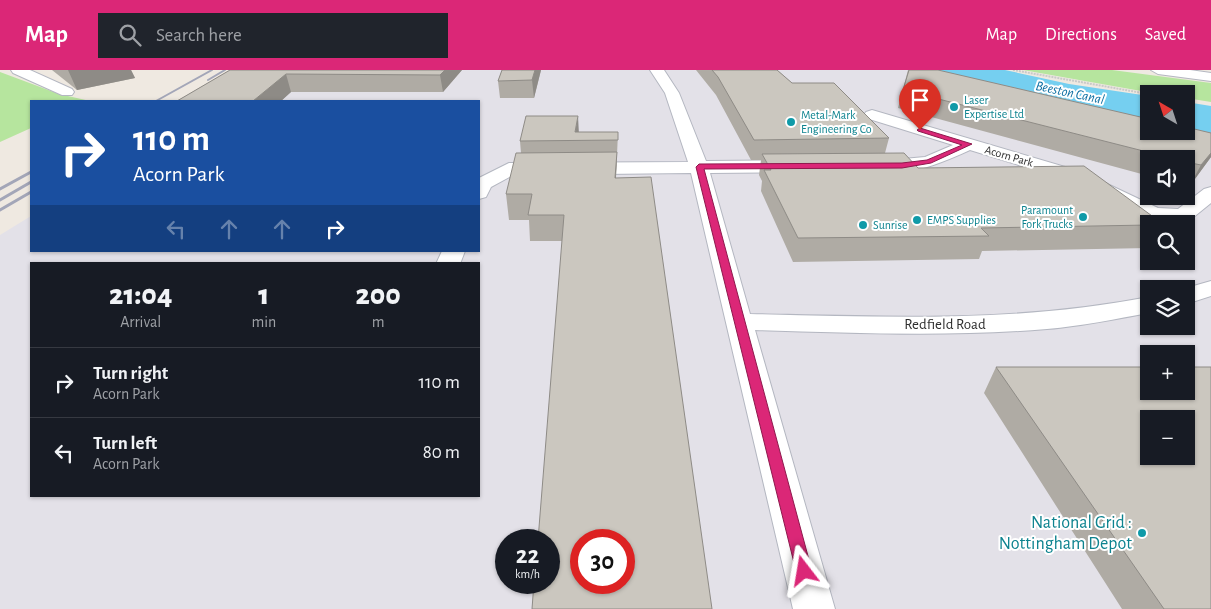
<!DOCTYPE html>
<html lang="en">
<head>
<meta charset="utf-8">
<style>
  :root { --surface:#171b24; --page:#20242c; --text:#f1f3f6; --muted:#9ea1a6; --line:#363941; --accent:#db2777 }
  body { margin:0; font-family:"Alegreya Sans",sans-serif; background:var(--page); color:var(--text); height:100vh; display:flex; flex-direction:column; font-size:19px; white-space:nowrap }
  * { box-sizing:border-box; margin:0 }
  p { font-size:16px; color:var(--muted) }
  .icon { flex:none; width:28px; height:28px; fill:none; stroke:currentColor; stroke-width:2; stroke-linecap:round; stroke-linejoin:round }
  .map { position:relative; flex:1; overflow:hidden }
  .drawer { position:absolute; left:30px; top:192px; width:450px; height:235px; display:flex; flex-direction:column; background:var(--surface); border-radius:0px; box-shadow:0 1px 4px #0004 }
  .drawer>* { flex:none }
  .banner { position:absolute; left:30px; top:30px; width:450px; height:152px; border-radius:0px; box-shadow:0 1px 4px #0004; background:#1a4fa0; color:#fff; overflow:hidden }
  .needle { width:32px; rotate:321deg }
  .buttons { position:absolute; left:1140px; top:15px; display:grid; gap:10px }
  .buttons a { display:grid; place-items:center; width:55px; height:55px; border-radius:0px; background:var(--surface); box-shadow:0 1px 4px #0004; font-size:25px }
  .speed { position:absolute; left:495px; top:459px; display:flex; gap:10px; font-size:25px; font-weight:700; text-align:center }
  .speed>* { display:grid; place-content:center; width:65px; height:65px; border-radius:50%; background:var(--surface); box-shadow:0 1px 4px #0004; line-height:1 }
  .speed small { font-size:12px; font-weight:400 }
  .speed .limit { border:8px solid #d22; background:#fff; color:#111 }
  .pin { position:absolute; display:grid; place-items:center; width:42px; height:42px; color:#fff; margin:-51px -21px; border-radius:50% 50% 50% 0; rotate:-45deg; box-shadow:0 0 5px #0007 }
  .pin .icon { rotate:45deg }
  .me { position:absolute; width:55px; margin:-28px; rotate:346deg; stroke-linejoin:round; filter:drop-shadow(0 0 4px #0008) }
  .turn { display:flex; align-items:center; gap:18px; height:105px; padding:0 20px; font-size:22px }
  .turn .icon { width:65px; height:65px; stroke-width:2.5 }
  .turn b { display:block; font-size:35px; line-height:42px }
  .lanes { display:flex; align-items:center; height:48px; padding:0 20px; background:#0003; justify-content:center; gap:25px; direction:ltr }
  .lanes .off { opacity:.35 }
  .eta { display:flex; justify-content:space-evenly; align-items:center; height:85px; text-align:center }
  .eta b { font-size:30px; font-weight:800; line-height:35px }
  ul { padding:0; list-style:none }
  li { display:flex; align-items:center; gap:15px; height:70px; padding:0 20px; border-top:1px solid var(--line) }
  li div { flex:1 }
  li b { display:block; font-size:19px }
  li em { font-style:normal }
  header { display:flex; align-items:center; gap:30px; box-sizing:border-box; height:70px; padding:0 25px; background:var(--accent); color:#fff }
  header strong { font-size:24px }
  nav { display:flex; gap:28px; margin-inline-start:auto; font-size:18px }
  .search { width:350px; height:45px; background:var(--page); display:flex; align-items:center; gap:12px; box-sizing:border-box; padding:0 18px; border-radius:0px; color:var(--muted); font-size:19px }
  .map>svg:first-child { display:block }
  .industrial { fill:#e3e1e8; fill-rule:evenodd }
  .green { fill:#b6e59e }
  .water { fill:#75cff0 }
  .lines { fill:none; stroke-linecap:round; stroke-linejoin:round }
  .minor-casing { stroke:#b4b7c1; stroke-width:2 }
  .path { stroke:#c9c9c9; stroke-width:2; stroke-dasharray:2 1; stroke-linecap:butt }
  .minor { fill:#fff; fill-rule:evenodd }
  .rail-far1 { stroke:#a3a6b8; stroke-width:2 }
  .rail { stroke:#a3a6b8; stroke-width:3 }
  .wall { fill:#afaba4 }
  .shaded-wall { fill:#8e8b86 }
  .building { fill:#cbc7bf; stroke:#8e8b86; fill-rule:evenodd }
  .route { fill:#db2777; stroke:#8e194d }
  .culture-dot { fill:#0f9aa8; stroke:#fff; stroke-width:2 }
  .labels { text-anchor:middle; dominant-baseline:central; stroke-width:4; stroke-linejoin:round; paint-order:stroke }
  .far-culture-label { font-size:12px; fill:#0d838f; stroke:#fff; text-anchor:start }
  .far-street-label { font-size:12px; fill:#2e2e2e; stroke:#fff }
  .far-water-label { font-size:14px; font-style:italic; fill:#0d6fa3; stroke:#fff }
  .street-label { font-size:15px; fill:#2e2e2e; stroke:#fff }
  .near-culture-label { font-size:18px; fill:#0d838f; stroke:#fff; text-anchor:end }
</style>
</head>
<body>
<header>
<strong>Map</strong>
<div class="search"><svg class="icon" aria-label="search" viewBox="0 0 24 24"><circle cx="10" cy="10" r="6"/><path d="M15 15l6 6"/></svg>Search here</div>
<nav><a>Map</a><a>Directions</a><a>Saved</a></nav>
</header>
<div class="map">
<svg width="1211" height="539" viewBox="0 0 1211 539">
  <rect width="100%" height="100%" fill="#efe9e1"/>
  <path class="industrial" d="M263 0H913L1149 61 1211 66V539H0V165L31 146V181H479V31H214ZM1149 89H1186V126H1149ZM1149 154H1186V191H1149ZM31 194H479V426H31ZM1149 219H1186V256H1149ZM1149 284H1186V321H1149ZM1149 349H1186V386H1149ZM506 470H549V512H506ZM581 470H624V512H581Z"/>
  <path class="green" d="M1023 0H1112L1211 13V32L1186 28V24H1158Z
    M0 2 59 24 90 31H31V58L0 72Z"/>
  <path class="water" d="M913 0H1005L1069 14 1149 26V55Z
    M1186 32 1211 36V66L1186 61Z"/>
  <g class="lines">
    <defs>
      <path id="minor" d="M11 0H30L72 19 74 22 72 25H62L13 3Z
        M650 0H664L679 23 706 91 799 90 806 92 808 96 806 100 799 102 710 103 750 244C887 247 1014 253 1149 227V243C1115 249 1082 256 1047 259 950 267 853 263 755 260L835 539H793L691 103 513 105 491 117 486 127 479 129V108L509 93 688 92 665 23Z
        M1151 0H1190L1211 3V11L1158 4Z
        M872 40 1082 102 1158 138 1178 139 1204 119 1211 117V133L1190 150 1183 152 1154 150 1068 110 970 80C939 94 905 109 870 100L868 96 870 92 925 87 953 75 866 48 864 45 866 42Z
        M442 181H465L460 194H436Z
        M1211 211V226L1186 234V219H1183Z"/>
    </defs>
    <use href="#minor" class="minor-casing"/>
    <path class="path" d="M1013 0 1148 24"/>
    <use href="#minor" class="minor"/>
    <path class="rail-far1" d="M208 10 225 0
      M156 31 212 0"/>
    <path class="rail" d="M0 119 31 102
      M0 130 31 112
      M0 140 31 122"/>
  </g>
  <path class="wall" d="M52 0H131L135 8 77 20Z
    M230 0H462L443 22H291L281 31H177Z
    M502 0H541L534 28H500L498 11Z
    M696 0H777L792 13 889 68 885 83 918 98 1149 154V178L982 181 979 189 793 192 761 121 762 111 759 105 761 90H751L716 25Z
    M908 0 1211 63V87L1189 117 1186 116V89H1149V106L898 38Z
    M578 62H618L616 108 562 171H530L529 150H509L506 124 521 83 520 71Z
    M996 297 1211 539H1122L984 323Z"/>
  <path class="shaded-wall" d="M68 0H131L135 8 77 20Z
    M445 0H462L443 22 440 5Z
    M535 0H541L534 28 532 10Z
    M286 4 291 22 281 31H253Z
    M578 46 579 65 575 62Z
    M617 82 616 106 615 132V108Z
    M1211 83V87L1189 117 1201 95Z"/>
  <path class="building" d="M230 0H445L440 5 286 4 253 31H177Z
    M502 0H535L532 10 498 11Z
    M712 0H777L792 13H834L889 68 754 70 718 7Z
    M909 0H938L1149 49V61H1186V57L1211 63V83L1201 95 1186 92V89H1175L903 20Z
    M526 46H578L575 62H618V70L520 71Z
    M617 82 615 108 651 107 712 539H532L534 512H549V470H538L564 145H528L532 124H506L516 83ZM581 470H624V512H581Z
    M904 83 918 98 1084 96 1163 154H1149V155L981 158 989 166 798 168 764 100H771L762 84Z
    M996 297H1149V321H1186V297H1211V539H1164ZM1149 349H1186V386H1149Z"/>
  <path class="route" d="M920 58 972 74 931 93 902 98 704 99 812 501 810 506 804 508 799 506 796 501 696 97 699 94 902 93 927 90 962 75 918 61 917 60Z"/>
  <g class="culture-dot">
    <circle cx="954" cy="37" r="5"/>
    <circle cx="791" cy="52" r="5"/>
    <circle cx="1083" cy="147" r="5"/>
    <circle cx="917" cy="150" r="5"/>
    <circle cx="863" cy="155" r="5"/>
    <circle cx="1142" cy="463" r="5"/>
  </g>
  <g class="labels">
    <g class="far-culture-label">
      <text x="964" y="30">Laser<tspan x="964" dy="14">Expertise Ltd</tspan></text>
      <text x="801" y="45">Metal-Mark<tspan x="801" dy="14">Engineering Co</tspan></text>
      <text x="1073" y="140" text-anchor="end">Paramount<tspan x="1073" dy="14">Fork Trucks</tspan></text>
      <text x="927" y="150">EMPS Supplies</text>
      <text x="873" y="155">Sunrise</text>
    </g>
    <g class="far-street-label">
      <text transform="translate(1009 86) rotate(16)">Acorn Park</text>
    </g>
    <g class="far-water-label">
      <text transform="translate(1070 23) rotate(12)">Beeston Canal</text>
    </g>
    <g class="street-label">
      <text x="945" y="254">Redfield Road</text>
    </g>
    <g class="near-culture-label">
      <text x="1132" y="453">National Grid :<tspan x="1132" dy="21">Nottingham Depot</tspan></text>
    </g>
  </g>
</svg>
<div class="buttons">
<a><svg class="needle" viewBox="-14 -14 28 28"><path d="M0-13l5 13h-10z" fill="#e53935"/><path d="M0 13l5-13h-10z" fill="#9ea1a6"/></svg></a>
<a><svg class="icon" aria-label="sound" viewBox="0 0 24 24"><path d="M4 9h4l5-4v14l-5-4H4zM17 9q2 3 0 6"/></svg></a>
<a><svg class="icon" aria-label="search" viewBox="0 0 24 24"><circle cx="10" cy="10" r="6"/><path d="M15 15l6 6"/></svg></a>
<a><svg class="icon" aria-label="layers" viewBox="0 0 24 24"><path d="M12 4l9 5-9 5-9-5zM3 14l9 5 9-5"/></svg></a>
<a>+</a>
<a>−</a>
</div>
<div class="speed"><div>22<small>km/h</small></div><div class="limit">30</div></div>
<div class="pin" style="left:920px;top:60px;background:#d93025"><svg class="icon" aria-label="arrive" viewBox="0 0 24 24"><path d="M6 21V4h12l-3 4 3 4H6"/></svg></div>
<svg class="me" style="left:804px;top:501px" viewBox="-20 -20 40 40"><path d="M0-17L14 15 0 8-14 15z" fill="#db2777" stroke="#fff" stroke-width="4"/></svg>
<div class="banner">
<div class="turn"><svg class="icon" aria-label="right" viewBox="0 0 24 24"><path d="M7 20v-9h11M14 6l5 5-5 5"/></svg><div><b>110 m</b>Acorn Park</div></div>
<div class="lanes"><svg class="icon off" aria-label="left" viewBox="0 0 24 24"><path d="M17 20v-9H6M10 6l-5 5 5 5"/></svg><svg class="icon off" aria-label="ahead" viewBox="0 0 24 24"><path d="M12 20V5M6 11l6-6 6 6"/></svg><svg class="icon off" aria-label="ahead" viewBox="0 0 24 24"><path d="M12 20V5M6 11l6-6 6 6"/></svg><svg class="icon" aria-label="right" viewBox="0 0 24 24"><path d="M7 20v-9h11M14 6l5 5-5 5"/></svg></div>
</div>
<section class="drawer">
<div class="eta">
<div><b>21:04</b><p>Arrival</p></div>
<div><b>1</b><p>min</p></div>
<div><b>200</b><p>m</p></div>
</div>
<ul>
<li><svg class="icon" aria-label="right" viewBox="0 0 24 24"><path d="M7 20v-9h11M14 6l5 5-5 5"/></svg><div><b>Turn right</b><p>Acorn Park</p></div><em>110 m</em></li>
<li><svg class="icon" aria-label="left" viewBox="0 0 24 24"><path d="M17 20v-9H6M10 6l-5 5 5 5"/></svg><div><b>Turn left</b><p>Acorn Park</p></div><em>80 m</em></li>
</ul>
</section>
</div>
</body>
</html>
